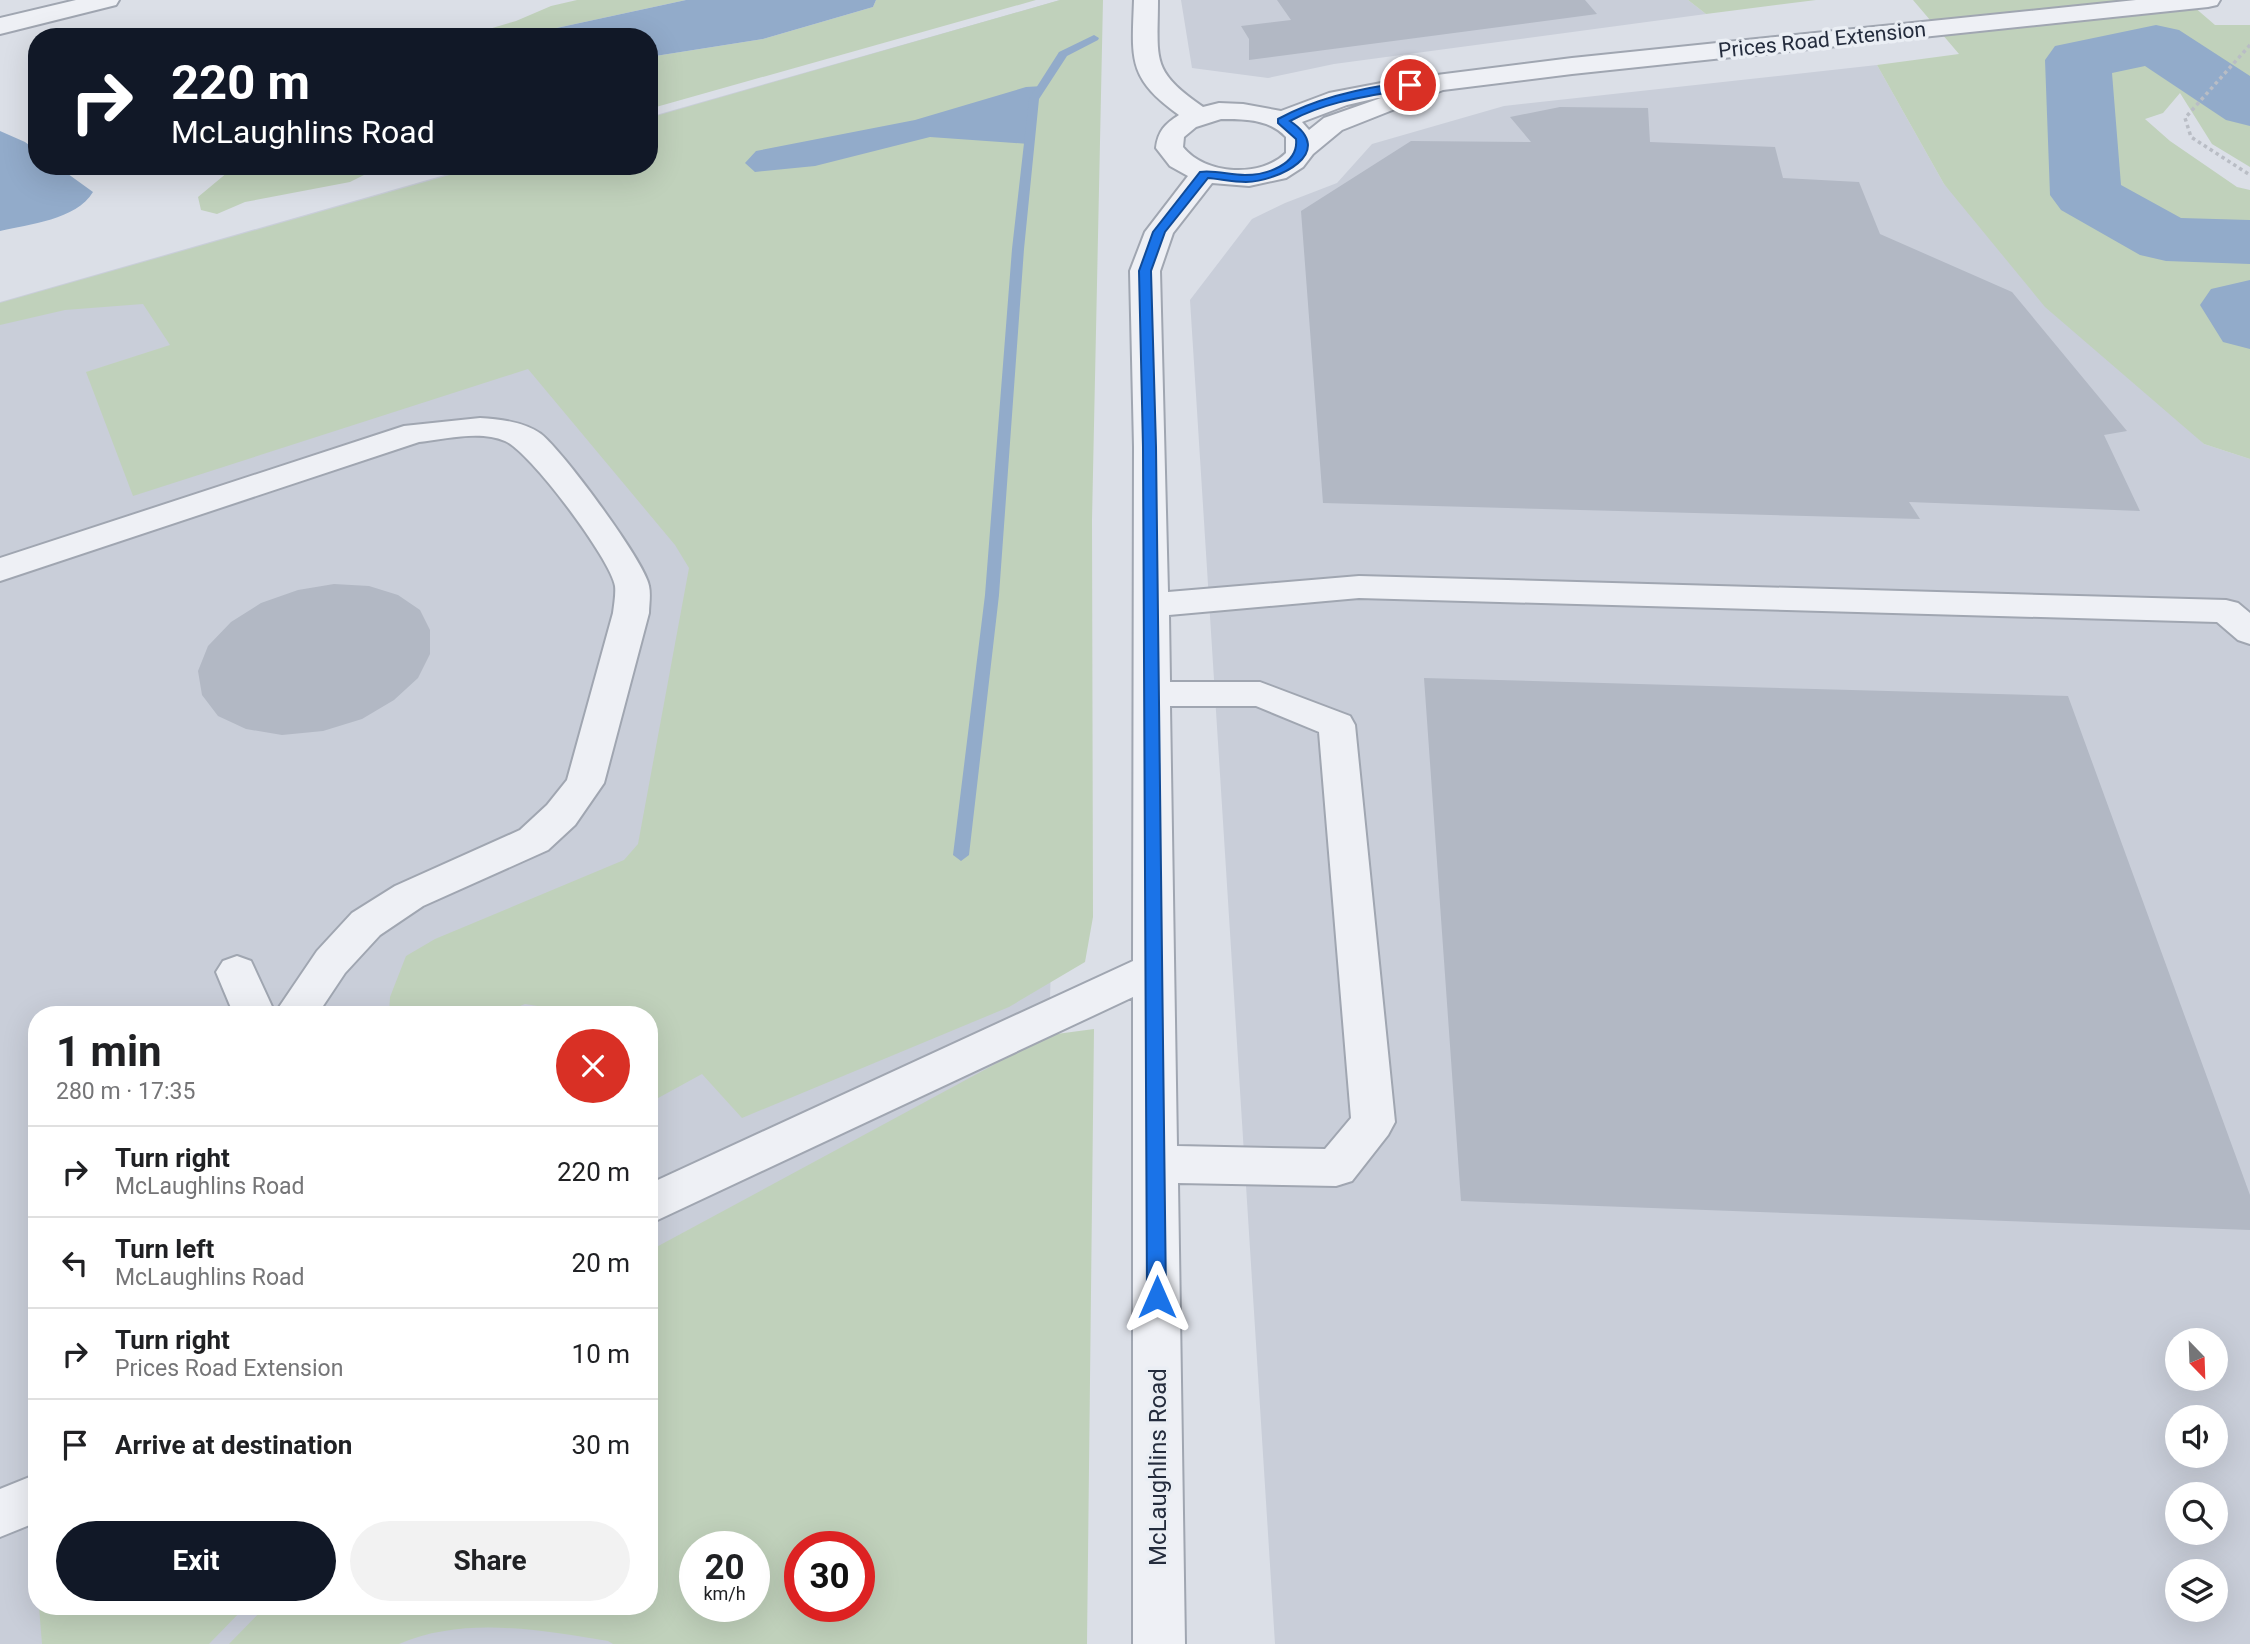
<!DOCTYPE html>
<html lang="en">
<head>
<meta charset="utf-8">
<style>
  :root { --surface:#fff; --page:#f2f2f2; --text:#202124; --muted:#757577; --line:#e0e0e0; --accent:#111827 }
  body { margin:0; font-family:Roboto,sans-serif; background:var(--page); color:var(--text); height:100vh; display:flex; flex-direction:column; font-size:26px; white-space:nowrap }
  * { box-sizing:border-box; margin:0 }
  p { font-size:23px; color:var(--muted) }
  .icon { flex:none; width:38px; height:38px; fill:none; stroke:currentColor; stroke-width:2; stroke-linecap:round; stroke-linejoin:round }
  .map { position:relative; flex:1; overflow:hidden }
  .details { position:absolute; left:28px; top:1006px; width:630px; height:609px; display:flex; flex-direction:column; background:var(--surface); border-radius:28px; box-shadow:0 7px 28px #0002 }
  .details>* { flex:none }
  .hud { position:absolute; left:28px; top:28px; width:630px; height:147px; border-radius:28px; box-shadow:0 7px 28px #0002; background:#111827; color:#fff; overflow:hidden }
  .needle { width:46px; rotate:157deg }
  .buttons { position:absolute; left:2165px; top:1328px; display:grid; gap:14px }
  .buttons a { display:grid; place-items:center; width:63px; height:63px; border-radius:50%; background:var(--surface); box-shadow:0 7px 28px #0002; font-size:35px }
  .speed { position:absolute; left:679px; top:1531px; display:flex; gap:14px; font-size:35px; font-weight:700; text-align:center }
  .speed>* { display:grid; place-content:center; width:91px; height:91px; border-radius:50%; background:var(--surface); box-shadow:0 7px 28px #0002; line-height:1 }
  .speed small { font-size:18px; font-weight:400 }
  .speed .limit { border:10px solid #d22; background:#fff; color:#111 }
  .pin { position:absolute; display:grid; place-items:center; width:60px; height:60px; color:#fff; margin:-30px; border:4px solid #fff; border-radius:50%; box-shadow:0 2px 7px #0007 }
  .me { position:absolute; width:77px; margin:-38px; rotate:0deg; stroke-linejoin:round; filter:drop-shadow(0 0 5px #0008) }
  .turn { display:flex; align-items:center; gap:24px; height:147px; padding:0 28px; font-size:32px }
  .turn .icon { width:91px; height:91px; stroke-width:2.5 }
  .turn b { display:block; font-size:49px; line-height:60px }
  .round { display:grid; place-items:center; flex:none; width:74px; height:74px; border-radius:37px; background:var(--page) }
  .summary { display:flex; align-items:center; justify-content:space-between; height:119px; padding:0 28px }
  h1 { font-size:42px; font-weight:700; line-height:52px }
  .button { display:flex; gap:14px; margin-top:auto; padding:14px 28px }
  .button a { flex:1; height:80px; border-radius:42px; background:var(--accent); color:#fff; font-size:28px; font-weight:700; line-height:80px; text-align:center }
  .button a+a { background:var(--page); color:var(--text) }
  ul { padding:0; list-style:none }
  li { display:flex; align-items:center; gap:21px; height:91px; padding:0 28px; border-top:2px solid var(--line) }
  li div { flex:1 }
  li b { display:block; font-size:26px }
  li em { font-style:normal }
  .map>svg:first-child { display:block }
  .built { fill:#c9ced9; fill-rule:evenodd }
  .green { fill:#c0d1bb; fill-rule:evenodd }
  .water { fill:#92abca }
  .lines { fill:none; stroke-linecap:round; stroke-linejoin:round }
  .stream { fill:#92abca; fill-rule:evenodd }
  .river { fill:#92abca; fill-rule:evenodd }
  .building { fill:#b2b8c4 }
  .minor-casing { stroke:#a0a6b1; stroke-width:4 }
  .path { stroke:#b9bdc5; stroke-width:3.5; stroke-dasharray:3.5 3.5; stroke-linecap:butt }
  .minor { fill:#eef0f5; fill-rule:evenodd }
  .route { fill:#1a73e8; stroke:#114b97; stroke-width:2 }
  .labels { text-anchor:middle; dominant-baseline:central; stroke-width:7; stroke-linejoin:round; paint-order:stroke }
  .far-street-label { font-size:21px; fill:#242c3d; stroke:#eaeef4 }
  .street-label { font-size:24px; fill:#242c3d; stroke:#eaeef4 }
</style>
</head>
<body>
<div class="map">
<svg width="2250" height="1644" viewBox="0 0 2250 1644">
  <rect width="100%" height="100%" fill="#dbdfe7"/>
  <path class="built" d="M1060 0H1078L1049 1035 1040 1644H0V302L476 166H649V117ZM37 1015H649V1606H37ZM695 1547H754V1606H695ZM800 1547H859V1606H800Z
    M1181 0H1688L1706 14 1334 64 1268 78 1192 68Z
    M1877 65 1944 184 2204 444 2250 459V1644H1275L1190 300 1252 219 1285 203 1337 183 1372 144 1504 106ZM2177 1340H2216V1379H2177ZM2177 1418H2216V1456H2177ZM2177 1494H2216V1533H2177ZM2177 1572H2216V1610H2177Z"/>
  <path class="green" d="M577 0H686L515 37H462L516 21 551 6Z
    M876 0H1036L649 109V57L763 39 873 7Z
    M1060 0H1103L1092 520 1093 917 1085 962 1009 1007 742 1118 702 1074 649 1103V1015H552L550 1008 525 1004 498 1015H389L390 997 406 956 435 939 624 860 638 844 689 568 675 545 528 369 133 496 86 372 170 345 143 304 65 310 0 325V303L481 166H649V118Z
    M1688 0H1816L1706 14Z
    M1913 0H2186L2215 25H2250V167L2212 144 2180 93 2163 113 2145 119 2170 141 2237 187 2250 190V459L2204 444 2045 307 1944 184 1877 65 1959 54Z
    M260 166H382L350 182 245 202 217 214 201 210 198 197 228 172Z
    M1094 1029 1087 1644H613L608 1641C541 1630 464 1616 399 1644H229L265 1607 649 1606V1251L1049 1035ZM695 1547H754V1606H695ZM800 1547H859V1606H800Z
    M39 1607V1606L245 1607 209 1644H42Z"/>
  <path class="water" d="M686 0H876L873 7 763 39 649 57V37H515Z
    M1043 86 1034 99 1029 144 930 137 815 166 755 172 745 163 756 151 915 120 1026 87Z
    M0 131 25 142 37 151V166H57L93 192C76 220 29 224 0 231Z"/>
  <g class="lines">
    <path class="stream" d="M1094 35 1099 38 1098 40 1067 56 1039 99 1024 249 999 595 969 855 961 861 953 855 985 595 1012 249 1029 99 1059 52Z"/>
    <path class="river" d="M2156 25 2179 30 2250 76V126L2226 120 2145 66 2112 73 2121 185 2181 218 2250 220V264L2166 261 2140 255 2061 210 2050 195 2045 60 2055 46Z
      M2250 280V349L2223 342 2200 305 2211 289Z"/>
  </g>
  <path class="building" d="M1277 0H1585L1597 14 1249 60V39L1241 26 1291 20Z
    M1560 107 1648 108 1650 142 1775 147 1783 178 1859 182 1880 234 2012 292 2127 431 2104 435 2140 511 1909 502 1920 519 1323 503 1301 211 1411 141 1531 142 1510 117Z
    M334 584 369 586 398 595 420 610 430 630V654L418 678 394 700 362 719 323 731 282 735 246 729 218 716 202 695 198 671 208 646 231 622 261 603 298 590Z
    M1424 678 2068 696 2250 1195V1230L1461 1201Z"/>
  <g class="lines">
    <defs>
      <path id="minor" d="M76 0H119L116 5 0 34V18Z
        M1134 0H1158C1158 61 1150 70 1203 107L1219 103 1243 104 1281 111 1329 93 1397 80 1572 58 2136 0H2220L2217 5 2208 7 1572 74 1443 90 1342 130 1313 154 1303 167 1286 178 1249 186 1212 183 1173 233 1160 271 1168 592 1359 576 2226 600 2238 603 2250 613V644L2238 640 2217 622 1359 598 1169 615 1170 682H1260L1350 716 1355 725 1395 1122 1388 1135 1352 1181 1336 1186 1178 1183 1185 1644H1133V997L649 1224V1184L1133 961 1134 447 1130 271 1145 232 1188 176 1170 166 1156 148C1158 131 1165 124 1179 115 1127 78 1132 59 1134 0ZM1377 98H1381L1324 118 1309 130 1302 122 1347 105ZM1221 119C1245 119 1269 119 1286 137V153C1261 178 1205 175 1183 147L1184 137 1196 127ZM1170 706H1256L1319 732 1351 1118 1325 1149 1177 1146Z
        M480 418C500 419 524 422 541 434 562 450 645 562 649 586 651 595 649 605 649 613L604 783 575 825 548 850 423 906 380 935 345 973 317 1015H234L216 972 223 961 237 956 251 961 275 1013 317 951 352 913 395 886 520 830 547 805 567 780 613 613C614 605 616 594 615 586 611 560 530 451 505 441 481 430 445 439 419 442L0 581V558L404 426Z
        M37 1474V1522L0 1537V1489Z"/>
    </defs>
    <use href="#minor" class="minor-casing"/>
    <path class="path" d="M2250 45 2185 118 2191 137 2250 175"/>
    <use href="#minor" class="minor"/>
  </g>
  <path class="route" d="M1410 82 1415 85 1413 88C1371 96 1329 100 1290 121 1338 153 1278 181 1246 182 1233 182 1220 179 1208 178L1165 232 1151 271 1156 447 1166 1297 1163 1303 1157 1306 1150 1303 1147 1297 1143 447 1139 271 1153 232 1200 172C1215 170 1230 175 1245 175 1266 175 1299 165 1296 139L1278 123V119C1318 97 1365 87 1410 82Z"/>
  <g class="labels">
    <g class="far-street-label">
      <text transform="translate(1822 40) rotate(-6)">Prices Road Extension</text>
    </g>
    <g class="street-label">
      <text transform="translate(1158 1467) rotate(-90)">McLaughlins Road</text>
    </g>
  </g>
</svg>
<div class="buttons">
<a><svg class="needle" viewBox="-14 -14 28 28"><path d="M0-13l5 13h-10z" fill="#e53935"/><path d="M0 13l5-13h-10z" fill="#757577"/></svg></a>
<a><svg class="icon" aria-label="sound" viewBox="0 0 24 24"><path d="M4 9h4l5-4v14l-5-4H4zM17 9q2 3 0 6"/></svg></a>
<a><svg class="icon" aria-label="search" viewBox="0 0 24 24"><circle cx="10" cy="10" r="6"/><path d="M15 15l6 6"/></svg></a>
<a><svg class="icon" aria-label="layers" viewBox="0 0 24 24"><path d="M12 4l9 5-9 5-9-5zM3 14l9 5 9-5"/></svg></a>
</div>
<div class="speed"><div>20<small>km/h</small></div><div class="limit">30</div></div>
<div class="pin" style="left:1410px;top:85px;background:#d93025"><svg class="icon" aria-label="arrive" viewBox="0 0 24 24"><path d="M6 21V4h12l-3 4 3 4H6"/></svg></div>
<svg class="me" style="left:1157px;top:1297px" viewBox="-20 -20 40 40"><path d="M0-17L14 15 0 8-14 15z" fill="#1a73e8" stroke="#fff" stroke-width="4"/></svg>
<div class="hud">
<div class="turn"><svg class="icon" aria-label="right" viewBox="0 0 24 24"><path d="M7 20v-9h11M14 6l5 5-5 5"/></svg><div><b>220 m</b>McLaughlins Road</div></div>
</div>
<section class="details">
<div class="summary"><div><h1>1 min</h1><p>280 m · 17:35</p></div><a class="round" style="background:#d93025;color:#fff"><svg class="icon" aria-label="close" viewBox="0 0 24 24"><path d="M6 6l12 12M18 6L6 18"/></svg></a></div>
<ul>
<li><svg class="icon" aria-label="right" viewBox="0 0 24 24"><path d="M7 20v-9h11M14 6l5 5-5 5"/></svg><div><b>Turn right</b><p>McLaughlins Road</p></div><em>220 m</em></li>
<li><svg class="icon" aria-label="left" viewBox="0 0 24 24"><path d="M17 20v-9H6M10 6l-5 5 5 5"/></svg><div><b>Turn left</b><p>McLaughlins Road</p></div><em>20 m</em></li>
<li><svg class="icon" aria-label="right" viewBox="0 0 24 24"><path d="M7 20v-9h11M14 6l5 5-5 5"/></svg><div><b>Turn right</b><p>Prices Road Extension</p></div><em>10 m</em></li>
<li><svg class="icon" aria-label="arrive" viewBox="0 0 24 24"><path d="M6 21V4h12l-3 4 3 4H6"/></svg><div><b>Arrive at destination</b></div><em>30 m</em></li>
</ul>
<div class="button"><a>Exit</a><a>Share</a></div>
</section>
</div>
</body>
</html>
